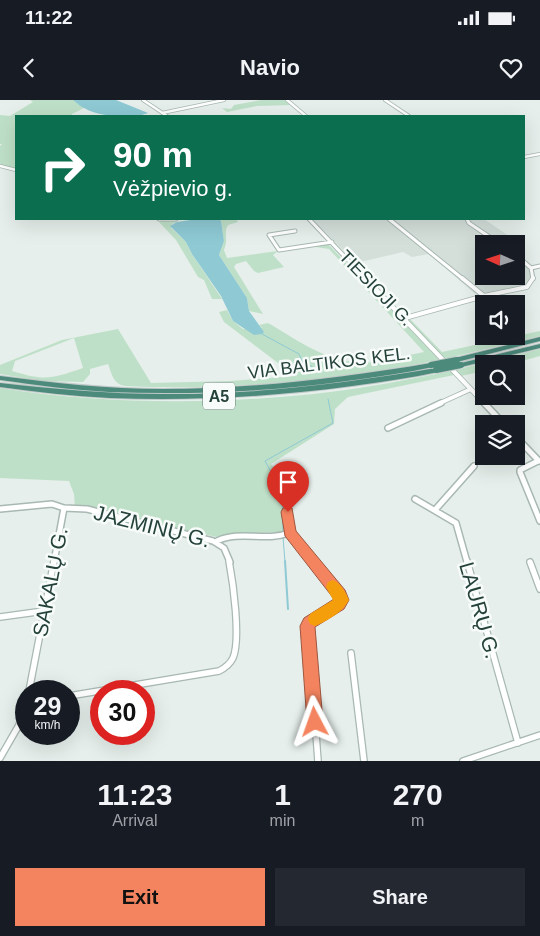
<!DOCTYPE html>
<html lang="en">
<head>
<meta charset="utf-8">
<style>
  :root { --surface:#171b24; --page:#242831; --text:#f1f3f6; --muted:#9ea1a6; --accent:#f4845f }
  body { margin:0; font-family:Helvetica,sans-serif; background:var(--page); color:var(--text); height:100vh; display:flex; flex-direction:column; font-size:19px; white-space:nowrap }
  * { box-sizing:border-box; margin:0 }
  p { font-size:16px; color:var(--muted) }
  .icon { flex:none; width:28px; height:28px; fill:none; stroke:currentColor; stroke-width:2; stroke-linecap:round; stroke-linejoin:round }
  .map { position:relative; height:661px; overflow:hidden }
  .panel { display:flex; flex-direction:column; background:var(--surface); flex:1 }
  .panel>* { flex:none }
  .hud { position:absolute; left:15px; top:15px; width:510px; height:105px; border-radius:0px; box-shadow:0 5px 20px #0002; background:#0b6e4f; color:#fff; overflow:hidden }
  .needle { width:32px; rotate:273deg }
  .controls { position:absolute; left:475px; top:135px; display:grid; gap:10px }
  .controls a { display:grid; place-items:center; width:50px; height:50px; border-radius:0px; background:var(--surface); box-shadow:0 5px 20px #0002; font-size:25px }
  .speed { position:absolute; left:15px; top:580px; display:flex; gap:10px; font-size:25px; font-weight:700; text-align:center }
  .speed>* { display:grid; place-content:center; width:65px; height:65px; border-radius:50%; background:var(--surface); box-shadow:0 5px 20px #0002; line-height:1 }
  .speed small { font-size:12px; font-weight:400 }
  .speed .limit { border:8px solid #d22; background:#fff; color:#111 }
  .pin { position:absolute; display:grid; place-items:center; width:42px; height:42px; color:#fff; margin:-51px -21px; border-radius:50% 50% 50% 0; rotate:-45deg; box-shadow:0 0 5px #0007 }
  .pin .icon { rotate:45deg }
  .me { position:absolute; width:55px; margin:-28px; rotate:356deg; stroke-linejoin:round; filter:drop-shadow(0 0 4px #0008) }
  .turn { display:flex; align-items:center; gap:18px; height:105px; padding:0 15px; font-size:22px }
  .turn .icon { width:65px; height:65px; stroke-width:2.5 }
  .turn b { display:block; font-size:35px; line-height:42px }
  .eta { display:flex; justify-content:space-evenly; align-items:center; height:85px; text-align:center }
  .eta b { font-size:30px; font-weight:700; line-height:35px }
  .button { display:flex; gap:10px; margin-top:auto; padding:10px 15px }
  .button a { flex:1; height:58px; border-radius:0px; background:var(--accent); color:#111; font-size:20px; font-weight:700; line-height:58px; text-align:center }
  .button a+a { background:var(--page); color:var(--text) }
  .status { display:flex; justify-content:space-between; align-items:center; height:35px; padding:0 25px; background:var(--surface); direction:ltr }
  .status svg { height:14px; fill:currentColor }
  header { display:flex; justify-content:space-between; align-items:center; height:65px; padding:0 15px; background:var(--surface); font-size:22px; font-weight:700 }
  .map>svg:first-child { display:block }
  .built { fill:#d4dfda }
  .green { fill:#bfe0c8; fill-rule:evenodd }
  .water { fill:#8ec9d4 }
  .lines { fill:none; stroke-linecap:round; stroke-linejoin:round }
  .stream-far1 { stroke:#8ec9d4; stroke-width:1 }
  .stream { stroke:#8ec9d4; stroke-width:2 }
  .minor-far4-casing { stroke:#a8b8b2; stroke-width:4 }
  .minor-far3-casing { stroke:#a8b8b2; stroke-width:5 }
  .minor-far2-casing { stroke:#a8b8b2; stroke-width:5.5 }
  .minor-far1-casing { stroke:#a8b8b2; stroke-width:8 }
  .minor-casing { stroke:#a8b8b2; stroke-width:8 }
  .trunk-casing { stroke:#c2cac8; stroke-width:2 }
  .minor-far4 { stroke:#fff; stroke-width:2.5 }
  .minor-far3 { stroke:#fff; stroke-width:3 }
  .minor-far2 { stroke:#fff; stroke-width:4 }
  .minor-far1 { stroke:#fff; stroke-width:5 }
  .minor { stroke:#fff; stroke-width:5.5 }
  .trunk { fill:#4c8a7c; fill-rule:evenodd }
  .trunk-bridge-casing { stroke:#c2cac8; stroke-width:8; stroke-linecap:butt }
  .trunk-bridge { stroke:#4c8a7c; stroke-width:6 }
  .route { fill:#f4845f; stroke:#9f563e }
  .slow { fill:#f59e0b }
  .labels { text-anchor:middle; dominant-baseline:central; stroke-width:5; stroke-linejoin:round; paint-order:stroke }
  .shield { fill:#f7fbf9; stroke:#637a73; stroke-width:1 }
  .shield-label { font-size:16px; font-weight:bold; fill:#24423a }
  .street-label { font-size:18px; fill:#24423a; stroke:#f7fbf9 }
  .near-street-label { font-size:21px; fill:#24423a; stroke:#f7fbf9 }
</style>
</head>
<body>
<div class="status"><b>11:22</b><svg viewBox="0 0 49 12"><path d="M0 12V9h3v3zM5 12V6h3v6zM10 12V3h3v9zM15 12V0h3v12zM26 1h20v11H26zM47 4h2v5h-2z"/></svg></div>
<header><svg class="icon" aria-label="back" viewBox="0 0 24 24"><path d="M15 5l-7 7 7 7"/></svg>Navio<svg class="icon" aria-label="heart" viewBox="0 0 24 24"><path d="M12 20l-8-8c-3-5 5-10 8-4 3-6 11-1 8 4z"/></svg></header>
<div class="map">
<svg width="540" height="661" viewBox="0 0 540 661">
  <rect width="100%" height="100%" fill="#e6efeb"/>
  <path class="built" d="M312 119H484L525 147 516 149V144H484V176H516V153L533 169 535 180 528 187 504 193 518 205 501 204 491 196 481 199 429 154 412 157 403 152 356 163Z"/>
  <path class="green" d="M30 0H73L84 8 72 14V16H16V69L0 65V46L2 44H0V15L10 16 33 2Z
    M261 0H286L292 5 257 6 227 12 222 8 231 9 234 5Z
    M219 119H236L238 122 228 125C223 134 229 138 224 150L227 158 278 151 273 155 284 167 258 173 254 171 246 161 236 164 234 167 263 214 249 211 247 198 219 155 224 141 221 121Z
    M161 120H176L177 122 172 124 171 128 186 142 192 154 222 199H212L204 180 198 177 176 140 159 122Z
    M328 144 440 260C335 280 231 291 125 286 113 284 112 274 108 264L90 269V274L83 282 42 281 0 274V265L62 240 118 229 151 283 230 281 295 276 224 222 219 212 227 210 233 221 243 229 262 228 259 225 268 223C294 238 321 258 352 262 374 265 403 256 424 252L329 149 309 146ZM74 238 83 268C51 279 45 281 12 271L15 261Z
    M410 219 442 252 540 231V236L444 259 409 221Z
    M540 249V256L511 264H484V271L461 276 455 270Z
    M431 267 432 269C394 275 357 283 319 287 213 299 105 297 0 282L116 292 193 293 320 286Z
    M451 271 454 275 348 297 335 309 334 324 271 364 282 377 287 432 227 434 217 437 75 407 74 394 69 381 0 378V288C108 305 222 305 330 292 371 287 411 279 451 271Z"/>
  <path class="water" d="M73 0H116L148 13C134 19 100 17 86 9 81 7 77 3 73 0Z
    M197 119H219L221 121 224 141 219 155 247 198 249 211 264 232 262 234 254 235 233 221 221 196 192 154 186 142 170 126 177 122Z"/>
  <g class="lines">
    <path class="stream-far1" d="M262 234 299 254 302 261 321 272
      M283 432 282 392 265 361 333 323 328 299
      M283 437 285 462"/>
    <path class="stream" d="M285 461 288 509"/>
    <defs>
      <path id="minor-far4" d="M143 0 167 16
        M287 0 306 16
        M385 0 409 16
        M162 13 224 0
        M524 57 540 54
        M0 66 16 70"/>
      <path id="minor-far3" d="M159 119H176
        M309 119 366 179
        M389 119 463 179
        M467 119 469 123 500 144
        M295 131 269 135 279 150 332 142
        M516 155 531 168 533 179
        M531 168 540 166"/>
      <path id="minor-far2" d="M365 178 485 304
        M462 178 484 196
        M405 218 484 196 527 187 533 178
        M438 304 471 289"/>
      <path id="minor-far1" d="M484 303 504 324
        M388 328 441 303
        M516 337 539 361
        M538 361 520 370V372L540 421
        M415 399 456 423 467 462
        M64 408 87 409 213 441 224 448 230 462
        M0 409 52 404 64 408 54 462
        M435 410 474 366
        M288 412 289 433 313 462
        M217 441C240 430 265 442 289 433"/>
      <path id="minor" d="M312 461 342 500 339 504 309 523 308 526 318 661
        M467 461 518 643
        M530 462 540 489
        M0 517 44 511
        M351 553 364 661
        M29 591 54 461
        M69 596 219 571C225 568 230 564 233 558 241 539 233 482 229 461
        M0 658 19 625 26 606
        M463 661 540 635"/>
      <path id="trunk" d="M540 237V241L457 262 454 260 455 258Z
        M540 244V248L461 267 458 265 461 263Z
        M431 263 434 265 433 267C405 273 376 277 347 281 268 292 189 295 109 292 73 290 36 285 0 280V276C54 283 108 289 163 289 253 289 342 278 431 263Z
        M436 268 439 270 438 272C410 278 381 282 352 286 272 297 191 301 110 298 73 296 36 292 0 287V283C54 289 109 294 163 294 255 295 346 283 436 268Z"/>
    </defs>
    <use href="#minor-far4" class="minor-far4-casing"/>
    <use href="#minor-far3" class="minor-far3-casing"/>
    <use href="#minor-far2" class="minor-far2-casing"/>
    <use href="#minor-far1" class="minor-far1-casing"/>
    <use href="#minor" class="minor-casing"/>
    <use href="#trunk" class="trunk-casing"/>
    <use href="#minor-far4" class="minor-far4"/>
    <use href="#minor-far3" class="minor-far3"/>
    <use href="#minor-far2" class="minor-far2"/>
    <use href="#minor-far1" class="minor-far1"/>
    <use href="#minor" class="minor"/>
    <use href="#trunk" class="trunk"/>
    <defs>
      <path id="trunk-bridge" d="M431 265 457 260
        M436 270 461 265"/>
    </defs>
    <use href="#trunk-bridge" class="trunk-bridge-casing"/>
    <use href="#trunk-bridge" class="trunk-bridge"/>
  </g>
  <path class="route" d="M288 407 292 408 296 431 345 490 349 500 344 509 315 527 323 622 321 628 315 631 309 628 307 622 300 526 304 518 334 499 285 436 281 412 283 408Z"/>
  <path class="slow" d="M333 480C341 483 346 493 349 500 343 512 327 521 315 526L310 524 308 519 310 514 333 500 326 487 328 482Z"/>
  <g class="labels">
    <rect class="shield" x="203" y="282.5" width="32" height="27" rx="4"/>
    <g class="shield-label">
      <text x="219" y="296">A5</text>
    </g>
    <g class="street-label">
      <text transform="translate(376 188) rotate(46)">TIESIOJI G.</text>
      <text transform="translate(329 263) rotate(-7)">VIA BALTIKOS KEL.</text>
    </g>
    <g class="near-street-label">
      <text transform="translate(152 426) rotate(14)">JAZMINŲ G.</text>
      <text transform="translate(50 482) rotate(-79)">SAKALŲ G.</text>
      <text transform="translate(480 510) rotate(74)">LAURŲ G.</text>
    </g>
  </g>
</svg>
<div class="controls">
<a><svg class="needle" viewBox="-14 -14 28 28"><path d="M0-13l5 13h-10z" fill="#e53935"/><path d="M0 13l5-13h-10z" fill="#9ea1a6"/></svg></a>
<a><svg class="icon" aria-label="sound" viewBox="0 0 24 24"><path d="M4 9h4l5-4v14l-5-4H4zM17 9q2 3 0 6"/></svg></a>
<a><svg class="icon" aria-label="search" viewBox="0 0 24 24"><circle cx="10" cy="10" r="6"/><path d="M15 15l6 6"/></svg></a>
<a><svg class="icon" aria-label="layers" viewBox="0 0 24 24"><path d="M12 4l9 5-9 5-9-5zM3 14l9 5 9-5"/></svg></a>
</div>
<div class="speed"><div>29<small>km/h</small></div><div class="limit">30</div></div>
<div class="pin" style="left:288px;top:412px;background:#d93025"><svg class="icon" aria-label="arrive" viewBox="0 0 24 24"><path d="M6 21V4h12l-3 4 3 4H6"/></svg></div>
<svg class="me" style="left:315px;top:622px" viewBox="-20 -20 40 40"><path d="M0-17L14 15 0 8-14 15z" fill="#f4845f" stroke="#fff" stroke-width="4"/></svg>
<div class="hud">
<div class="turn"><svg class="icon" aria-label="right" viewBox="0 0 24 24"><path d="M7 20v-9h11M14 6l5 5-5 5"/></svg><div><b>90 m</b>Vėžpievio g.</div></div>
</div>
</div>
<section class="panel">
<div class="eta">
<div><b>11:23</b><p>Arrival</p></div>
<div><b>1</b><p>min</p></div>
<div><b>270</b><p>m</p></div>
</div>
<div class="button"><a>Exit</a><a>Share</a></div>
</section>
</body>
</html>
